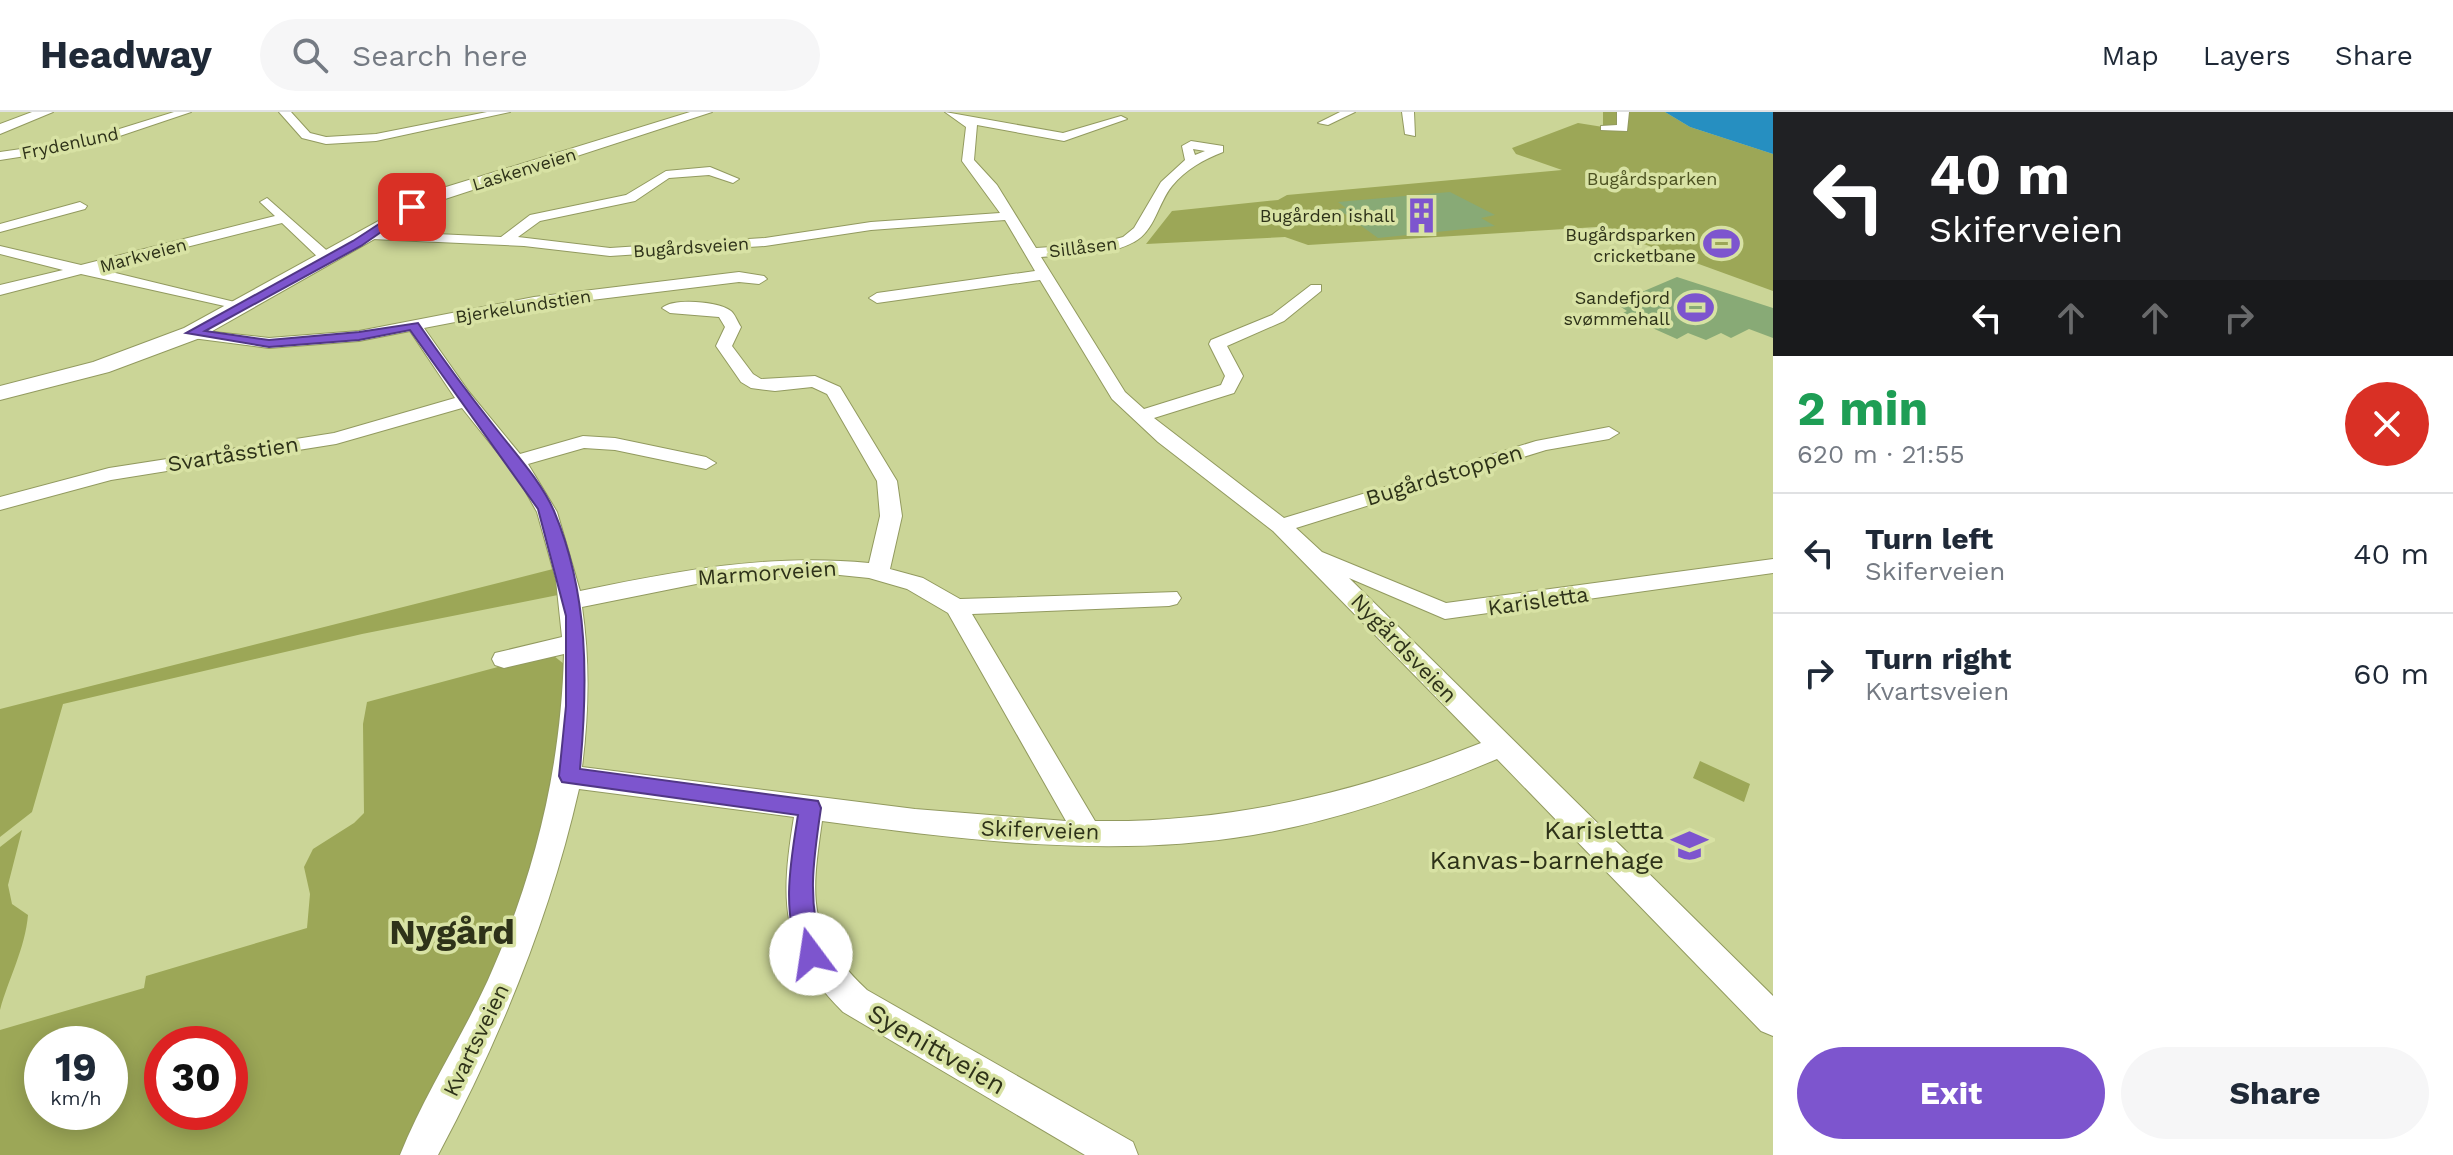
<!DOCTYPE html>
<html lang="en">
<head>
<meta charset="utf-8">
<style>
  :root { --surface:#fff; --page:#f6f6f7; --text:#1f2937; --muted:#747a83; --line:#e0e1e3; --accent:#7d55ce }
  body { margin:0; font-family:"Work Sans",sans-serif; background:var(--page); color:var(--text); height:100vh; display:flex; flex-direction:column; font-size:30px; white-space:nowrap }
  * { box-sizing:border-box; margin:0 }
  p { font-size:26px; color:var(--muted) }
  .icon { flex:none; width:44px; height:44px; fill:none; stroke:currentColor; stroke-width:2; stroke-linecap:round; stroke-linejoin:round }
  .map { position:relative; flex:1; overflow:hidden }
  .drawer { display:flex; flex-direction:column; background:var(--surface); width:680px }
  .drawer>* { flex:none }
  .banner { background:#202124; color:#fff; overflow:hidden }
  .speed { position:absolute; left:24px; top:914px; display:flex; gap:16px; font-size:40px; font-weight:700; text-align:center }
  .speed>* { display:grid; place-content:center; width:104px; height:104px; border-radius:50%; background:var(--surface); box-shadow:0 4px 20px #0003; line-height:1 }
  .speed small { font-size:20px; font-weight:400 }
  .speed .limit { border:12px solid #d22; background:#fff; color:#111 }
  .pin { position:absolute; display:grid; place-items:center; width:68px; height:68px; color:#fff; margin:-34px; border-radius:16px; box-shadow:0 4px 12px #0006 }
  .me { position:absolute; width:88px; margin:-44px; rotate:346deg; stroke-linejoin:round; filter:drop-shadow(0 0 6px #0008) }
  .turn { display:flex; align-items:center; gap:28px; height:168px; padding:0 24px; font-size:36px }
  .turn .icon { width:104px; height:104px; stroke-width:2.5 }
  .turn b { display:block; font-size:56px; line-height:68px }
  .lanes { display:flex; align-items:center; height:76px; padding:0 24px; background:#0003; justify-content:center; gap:40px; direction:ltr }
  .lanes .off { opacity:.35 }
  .round { display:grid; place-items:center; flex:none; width:84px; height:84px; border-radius:42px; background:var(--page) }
  .summary { display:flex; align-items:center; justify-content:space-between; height:136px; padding:0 24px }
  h1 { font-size:48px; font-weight:700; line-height:60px; color:#1e9e55 }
  .primary-button { display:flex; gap:16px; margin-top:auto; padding:16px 24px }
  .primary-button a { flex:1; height:92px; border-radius:48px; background:var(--accent); color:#fff; font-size:32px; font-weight:700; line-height:92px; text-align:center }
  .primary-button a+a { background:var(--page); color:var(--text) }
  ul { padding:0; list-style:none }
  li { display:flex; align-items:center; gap:24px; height:120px; padding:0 24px; border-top:2px solid var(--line) }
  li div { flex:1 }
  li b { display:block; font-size:30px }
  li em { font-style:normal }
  header { display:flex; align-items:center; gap:48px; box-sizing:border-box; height:112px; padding:0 40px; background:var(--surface); border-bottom:2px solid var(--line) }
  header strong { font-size:38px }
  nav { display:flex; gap:44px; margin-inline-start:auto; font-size:28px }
  .search { width:560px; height:72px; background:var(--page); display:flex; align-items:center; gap:20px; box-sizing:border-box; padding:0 28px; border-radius:44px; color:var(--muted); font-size:30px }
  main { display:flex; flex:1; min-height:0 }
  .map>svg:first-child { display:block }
  .green { fill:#9ca757; fill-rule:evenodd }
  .water { fill:#268fc1 }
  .building { fill:#88aa76 }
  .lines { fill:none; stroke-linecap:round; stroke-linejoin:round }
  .minor-casing { stroke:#929a5f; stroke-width:2 }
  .tertiary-casing { stroke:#929a5f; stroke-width:2 }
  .minor { fill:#fff; fill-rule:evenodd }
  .tertiary { fill:#fff; fill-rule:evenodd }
  .route { fill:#7d55ce; stroke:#513786; stroke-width:2 }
  .labels { text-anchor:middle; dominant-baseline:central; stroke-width:7; stroke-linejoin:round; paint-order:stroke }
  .far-street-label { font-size:18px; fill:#2e3219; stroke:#d8e2a4 }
  .far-park-label { font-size:18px; fill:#4d5322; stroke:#d8e2a4 }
  .far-poi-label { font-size:18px; fill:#2e3219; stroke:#d8e2a4; text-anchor:end }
  .street-label { font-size:22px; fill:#2e3219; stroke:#d8e2a4 }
  .near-poi-label { font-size:26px; fill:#2e3219; stroke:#d8e2a4; text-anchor:end }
  .near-street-label { font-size:26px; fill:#2e3219; stroke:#d8e2a4 }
  .near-district-label { font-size:36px; font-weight:bold; fill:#2e3219; stroke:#d8e2a4 }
</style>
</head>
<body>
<header>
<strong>Headway</strong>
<div class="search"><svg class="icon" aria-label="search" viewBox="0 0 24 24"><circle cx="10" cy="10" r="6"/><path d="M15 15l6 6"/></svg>Search here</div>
<nav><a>Map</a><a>Layers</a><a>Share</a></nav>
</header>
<main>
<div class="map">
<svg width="1773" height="1043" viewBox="0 0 1773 1043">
  <rect width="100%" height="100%" fill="#cbd597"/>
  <path class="green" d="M1603 0H1665L1690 15 1773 42V179L1597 115 1308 133 1285 125 1146 132 1172 99 1278 88 1287 83 1562 58 1516 42 1512 36 1578 11 1603 15Z
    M553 457 558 483 362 522 63 592 32 700 0 725V597Z
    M543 543 554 544 564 552 559 674 501 853 402 1043H0V918L144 876 146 864 307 816 310 782 304 755 313 737 354 711 364 701 363 612 367 590ZM42 932H110V1000H42ZM162 932H230V1000H162Z
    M1700 649 1750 672 1744 690 1693 666Z
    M22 718 8 773 12 792 28 803C25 837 9 865 0 898V735Z"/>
  <path class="water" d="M1665 0H1773V42L1690 15Z"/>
  <path class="building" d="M1450 80 1495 103 1481 106 1495 114 1378 126 1338 97 1346 96 1338 90Z
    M1677 165 1773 196V226L1749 217 1731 226 1721 221 1706 228 1688 221 1677 227 1621 202 1627 199 1618 193 1634 186 1630 185Z"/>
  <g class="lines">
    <defs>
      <path id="minor" d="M174 0H191L90 34 0 48V40L84 28Z
        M279 0H291L310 21 326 25 376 22 487 0H510L376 29 326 32 302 26Z
        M945 0 1063 21 1121 4 1127 7 1064 29 977 13 974 48 997 73 1036 136 1098 132 1123 125 1134 116 1161 70 1185 48 1182 34 1191 29 1223 34V40C1203 48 1186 57 1172 74 1158 91 1155 119 1134 130 1107 145 1070 142 1041 145L1125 280 1144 297 1221 273 1225 264 1209 232 1211 228 1272 203 1311 173H1321V179L1284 209 1227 234 1243 264 1234 281 1154 306 1284 406 1536 329 1609 315 1619 321 1609 327 1546 338 1296 416 1322 440 1446 491 1773 447V461L1445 507 1349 466 1773 884V924L1761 919 1497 647C1419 680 1337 709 1253 723 1110 747 965 728 822 709 811 787 806 820 867 878L1133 1030 1138 1043H1085L843 900C780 837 780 790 794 705L579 677C550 805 500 927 438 1043H400C424 983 461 927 488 868 535 763 561 656 564 542L504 556 495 553 492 547 495 541 562 525 556 468 537 400 518 366 462 296 336 332 111 368 0 398V385L109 356 334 321 455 286 410 219 359 229 269 236 192 226 184 221 186 217 269 226 359 219 534 185 739 160 764 164 767 167 759 172 739 170 534 195 424 216 469 280 520 342 583 324 615 326 706 345 716 351 706 357 615 338 584 336 528 352 557 400 580 479C677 459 770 441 869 451L880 404 877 369 827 282 812 275 775 279 751 276 741 270 716 234 725 215 719 205 670 201 662 196C673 186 718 189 731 199 735 202 738 211 741 215L732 234 753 262 761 267 815 264 840 275 897 369 902 404 890 457 923 466 960 487 1177 480 1181 486 1177 492 1169 494 972 502 1095 709C1230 711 1356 681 1481 631L1273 419 1158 330 1112 287 1040 168 877 191 869 186 877 181 1035 159 1005 108 871 118 765 134 610 144 524 134 372 127 365 123 372 119 501 125 530 103 626 83 666 59 710 55 739 67 733 71 709 63 669 66 635 89 540 109 518 125 610 136 765 126 871 110 1000 101 962 49 966 15ZM1193 37 1205 39 1195 43ZM820 461 869 466 907 477 948 501 1066 709 915 697 582 655C589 600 590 549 582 495L716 468Z
        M1340 0H1355L1328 13 1318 11Z
        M1402 0H1414L1415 24 1405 22Z
        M1617 0H1629L1627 19 1601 18V14L1617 13Z
        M267 86 333 144V150H323L282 111 99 157 247 193V199L81 162 0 183V173L63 158 0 142V134L81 153 275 104 260 90Z
        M80 90 87 94 85 97 0 120V112Z"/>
      <path id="tertiary" d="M32 0H53L0 22V12Z
        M690 0H712L445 87 200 226 109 260 0 288V274L93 250 184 216 433 79Z"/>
    </defs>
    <use href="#minor" class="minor-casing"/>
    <use href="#tertiary" class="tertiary-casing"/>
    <use href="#minor" class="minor"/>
    <use href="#tertiary" class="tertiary"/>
  </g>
  <path class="route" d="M408 93 417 95 361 134 205 219 269 228 359 220 418 211C442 246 467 280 494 314 514 340 541 369 554 399 589 482 588 570 580 657L818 689 821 696C813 750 807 788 823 842L820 850 811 853 802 850C781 801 790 753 798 703L562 670 559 664 566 594V504L538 397 410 218 359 228 269 235 186 221 353 129Z"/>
  <defs>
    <symbol id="building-bare" viewBox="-9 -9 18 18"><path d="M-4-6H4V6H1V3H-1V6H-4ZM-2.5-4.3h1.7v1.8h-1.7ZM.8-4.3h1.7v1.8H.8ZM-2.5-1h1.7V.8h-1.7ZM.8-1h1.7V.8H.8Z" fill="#7d55ce" stroke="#d8e2a4" stroke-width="2.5" paint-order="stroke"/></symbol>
    <symbol id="stadium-bare" viewBox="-9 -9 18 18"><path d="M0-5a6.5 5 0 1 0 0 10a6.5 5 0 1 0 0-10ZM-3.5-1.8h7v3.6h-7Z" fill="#7d55ce" stroke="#d8e2a4" stroke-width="2.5" paint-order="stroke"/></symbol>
    <symbol id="school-bare" viewBox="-9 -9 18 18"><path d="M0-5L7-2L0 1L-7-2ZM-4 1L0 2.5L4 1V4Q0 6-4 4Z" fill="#7d55ce" stroke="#d8e2a4" stroke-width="2.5" paint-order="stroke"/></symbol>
  </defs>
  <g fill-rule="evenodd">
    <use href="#building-bare" x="1396" y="78" width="51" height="51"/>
    <use href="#stadium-bare" x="1696" y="106" width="51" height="51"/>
    <use href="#stadium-bare" x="1670" y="170" width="51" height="51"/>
    <use href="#school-bare" x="1664" y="708" width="51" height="51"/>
  </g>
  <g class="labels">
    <g class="far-street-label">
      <text transform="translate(70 31) rotate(-12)">Frydenlund</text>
      <text transform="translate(524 57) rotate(-17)">Laskenveien</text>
      <text transform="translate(691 135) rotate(-4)">Bugårdsveien</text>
      <text transform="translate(1083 135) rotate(-7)">Sillåsen</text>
      <text transform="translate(143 143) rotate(-15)">Markveien</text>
      <text transform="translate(523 194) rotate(-9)">Bjerkelundstien</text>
    </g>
    <g class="far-park-label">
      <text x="1652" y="66">Bugårdsparken</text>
    </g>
    <g class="far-poi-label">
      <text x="1395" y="103">Bugården ishall</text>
      <text x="1696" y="122">Bugårdsparken<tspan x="1696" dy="21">cricketbane</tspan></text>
      <text x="1670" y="185">Sandefjord<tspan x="1670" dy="21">svømmehall</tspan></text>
    </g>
    <g class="street-label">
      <text transform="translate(233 342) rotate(-9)">Svartåsstien</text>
      <text transform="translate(1444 363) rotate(-17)">Bugårdstoppen</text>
      <text transform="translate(767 461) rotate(-4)">Marmorveien</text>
      <text transform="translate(1538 489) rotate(-8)">Karisletta</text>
      <text transform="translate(1404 536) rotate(46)">Nygårdsveien</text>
      <text transform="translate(1040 718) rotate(2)">Skiferveien</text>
      <text transform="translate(476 928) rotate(-64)">Kvartsveien</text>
    </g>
    <g class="near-poi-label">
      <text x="1664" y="718">Karisletta<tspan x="1664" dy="30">Kanvas-barnehage</tspan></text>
    </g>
    <g class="near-street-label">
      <text transform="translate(937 937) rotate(30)">Syenittveien</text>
    </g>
    <g class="near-district-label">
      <text x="452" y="820">Nygård</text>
    </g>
  </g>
</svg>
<div class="speed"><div>19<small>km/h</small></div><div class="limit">30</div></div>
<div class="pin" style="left:412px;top:95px;background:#d93025"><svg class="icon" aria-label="arrive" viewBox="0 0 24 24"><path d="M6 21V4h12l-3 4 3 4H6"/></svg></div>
<svg class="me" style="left:811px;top:842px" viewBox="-20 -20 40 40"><circle r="19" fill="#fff"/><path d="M0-13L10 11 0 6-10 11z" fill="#7d55ce"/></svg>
</div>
<section class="drawer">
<div class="banner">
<div class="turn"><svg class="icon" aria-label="left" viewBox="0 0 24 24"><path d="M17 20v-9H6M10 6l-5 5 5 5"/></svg><div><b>40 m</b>Skiferveien</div></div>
<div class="lanes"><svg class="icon" aria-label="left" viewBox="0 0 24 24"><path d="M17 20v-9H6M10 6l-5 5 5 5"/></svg><svg class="icon off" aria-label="ahead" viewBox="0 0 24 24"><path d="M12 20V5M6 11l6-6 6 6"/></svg><svg class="icon off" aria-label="ahead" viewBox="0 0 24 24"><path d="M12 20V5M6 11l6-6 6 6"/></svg><svg class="icon off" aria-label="right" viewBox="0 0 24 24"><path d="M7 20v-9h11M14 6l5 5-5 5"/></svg></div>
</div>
<div class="summary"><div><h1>2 min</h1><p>620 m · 21:55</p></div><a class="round" style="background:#d93025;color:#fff"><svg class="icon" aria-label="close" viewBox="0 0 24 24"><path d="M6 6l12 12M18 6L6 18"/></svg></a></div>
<ul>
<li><svg class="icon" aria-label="left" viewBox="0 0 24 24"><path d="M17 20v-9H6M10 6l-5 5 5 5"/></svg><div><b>Turn left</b><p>Skiferveien</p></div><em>40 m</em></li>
<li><svg class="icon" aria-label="right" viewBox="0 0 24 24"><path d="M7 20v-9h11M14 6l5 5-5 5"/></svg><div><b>Turn right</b><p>Kvartsveien</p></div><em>60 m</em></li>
</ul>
<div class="primary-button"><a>Exit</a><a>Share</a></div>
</section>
</main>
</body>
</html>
